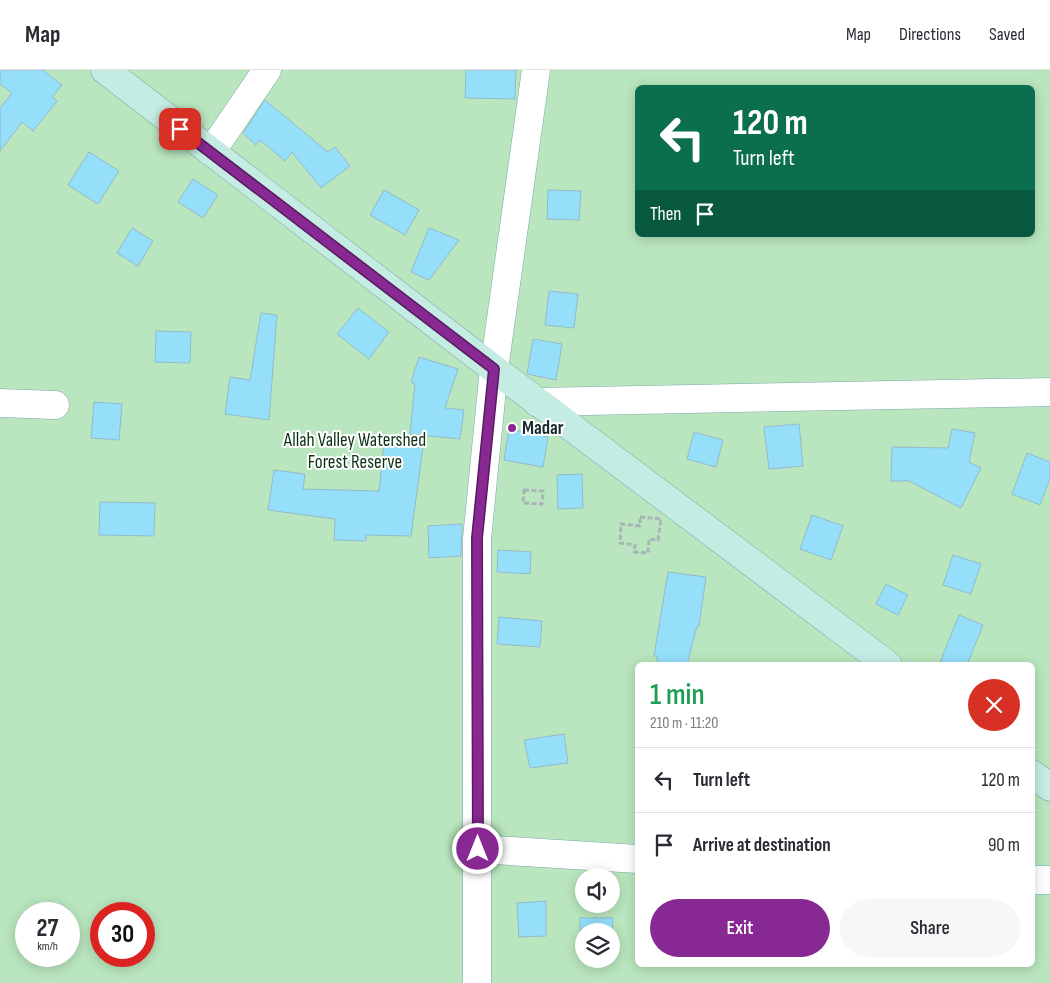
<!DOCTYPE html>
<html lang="en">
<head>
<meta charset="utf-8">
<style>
  :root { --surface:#fff; --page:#f7f7f7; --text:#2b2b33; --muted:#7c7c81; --line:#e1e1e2; --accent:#882993 }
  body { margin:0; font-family:"Sofia Sans Condensed",sans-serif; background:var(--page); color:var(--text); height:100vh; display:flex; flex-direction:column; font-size:19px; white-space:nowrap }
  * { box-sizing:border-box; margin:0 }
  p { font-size:16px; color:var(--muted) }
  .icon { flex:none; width:28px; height:28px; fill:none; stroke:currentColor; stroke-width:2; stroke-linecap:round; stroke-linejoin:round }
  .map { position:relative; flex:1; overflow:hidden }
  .side { position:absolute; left:635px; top:592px; width:400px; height:305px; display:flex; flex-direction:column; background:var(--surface); border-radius:8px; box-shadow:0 2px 12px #0003 }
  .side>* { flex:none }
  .top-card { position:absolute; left:635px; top:15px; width:400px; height:152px; border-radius:8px; box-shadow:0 2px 12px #0003; background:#0b6e4f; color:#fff; overflow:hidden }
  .controls { position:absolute; left:575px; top:798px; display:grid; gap:10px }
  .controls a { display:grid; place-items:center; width:45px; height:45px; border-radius:50%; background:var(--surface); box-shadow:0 2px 12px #0003; font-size:25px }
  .speed { position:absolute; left:15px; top:832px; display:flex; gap:10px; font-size:25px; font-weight:700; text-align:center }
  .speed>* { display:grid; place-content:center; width:65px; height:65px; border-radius:50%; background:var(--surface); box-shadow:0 2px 12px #0003; line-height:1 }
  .speed small { font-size:12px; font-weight:400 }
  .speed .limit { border:8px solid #d22; background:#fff; color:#111 }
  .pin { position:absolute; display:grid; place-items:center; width:42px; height:42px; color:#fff; margin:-21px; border-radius:10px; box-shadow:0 2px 8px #0006 }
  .me { position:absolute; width:55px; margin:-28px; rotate:0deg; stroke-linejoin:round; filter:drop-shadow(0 0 4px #0008) }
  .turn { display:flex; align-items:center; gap:18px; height:105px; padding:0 15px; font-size:22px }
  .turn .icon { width:65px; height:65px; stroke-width:2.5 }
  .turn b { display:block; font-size:35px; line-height:42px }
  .then { display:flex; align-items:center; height:48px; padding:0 15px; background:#0003; gap:10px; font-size:19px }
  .round { display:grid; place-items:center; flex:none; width:52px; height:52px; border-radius:26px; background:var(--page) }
  .headline { display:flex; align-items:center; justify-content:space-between; height:85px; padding:0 15px }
  h1 { font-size:30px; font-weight:600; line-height:38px; color:#1e9e55 }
  .cta { display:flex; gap:10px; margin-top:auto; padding:10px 15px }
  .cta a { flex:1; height:58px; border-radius:30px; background:var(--accent); color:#fff; font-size:20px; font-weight:600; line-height:58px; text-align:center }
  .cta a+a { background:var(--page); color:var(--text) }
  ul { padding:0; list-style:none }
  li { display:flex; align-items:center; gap:15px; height:65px; padding:0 15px; border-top:1px solid var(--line) }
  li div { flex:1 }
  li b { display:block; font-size:19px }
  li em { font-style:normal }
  header { display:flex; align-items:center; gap:30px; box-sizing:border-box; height:70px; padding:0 25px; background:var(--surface); border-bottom:1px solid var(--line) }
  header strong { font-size:24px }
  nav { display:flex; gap:28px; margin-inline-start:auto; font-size:18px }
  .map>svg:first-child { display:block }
  .green { fill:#b9e6be; fill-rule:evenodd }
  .building { fill:#95dffa; stroke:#93bbca }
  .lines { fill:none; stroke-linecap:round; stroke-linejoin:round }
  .street-casing { stroke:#7ba8a9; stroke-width:29 }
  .secondary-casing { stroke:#7ba8a9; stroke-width:29 }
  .path { stroke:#a8b4b5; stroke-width:3; stroke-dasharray:5 2.5; stroke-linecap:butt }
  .street { stroke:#fff; stroke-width:28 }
  .secondary { stroke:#c4ece2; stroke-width:28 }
  .route-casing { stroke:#581b60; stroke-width:12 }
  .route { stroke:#882993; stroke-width:9 }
  .poi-dot { fill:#882993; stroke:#fff; stroke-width:2 }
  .labels { text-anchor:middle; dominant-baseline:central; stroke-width:4; stroke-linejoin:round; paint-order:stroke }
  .poi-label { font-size:19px; font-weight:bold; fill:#182a2b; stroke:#fff; text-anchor:start }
  .park-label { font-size:19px; fill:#0c3215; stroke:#fff }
</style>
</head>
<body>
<header>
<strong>Map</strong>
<nav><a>Map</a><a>Directions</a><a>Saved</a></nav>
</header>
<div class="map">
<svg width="1050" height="913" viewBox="0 0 1050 913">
  <rect width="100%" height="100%" fill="#f5fefe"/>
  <path class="green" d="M0 0H1050V913H0ZM638 18H1032V165H638ZM638 595H1032V895H638ZM584 806H611V834H584ZM26 844H69V886H26ZM101 844H144V886H101ZM584 861H611V889H584Z"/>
  <path class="building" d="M0 0H43L62 15 52 27 57 31 33 61 22 52 0 81V38L12 23 0 14Z
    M466 0H516L515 29 465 28Z
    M265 30 328 82 335 77 350 96 321 118 292 82 285 91 260 70 256 75 243 63Z
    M89 82 119 101 98 134 68 115Z
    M193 109 218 125 203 148 178 132Z
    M384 120 419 140 405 165 370 145Z
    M548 120 581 121 579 150 547 149Z
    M132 158 153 171 138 196 117 183Z
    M429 158 459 170 429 210 411 202Z
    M549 221 578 224 574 258 545 255Z
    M358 238 389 262 369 289 337 264Z
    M261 243 277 245 269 350 225 344 230 307 250 310Z
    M156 261 191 262 190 293 155 292Z
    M533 269 562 274 556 310 527 304Z
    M419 287 458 299 445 338 464 340 460 369 410 364 415 314 411 312Z
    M94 332 122 334 119 370 91 368Z
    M799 354 803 396 769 399 764 357Z
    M509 359 548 367 543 397 504 390Z
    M952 359 975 363 969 392 981 398 961 438 909 411H891L892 377 948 378Z
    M694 362 723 370 716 397 687 389Z
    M384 373 423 377 411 466 366 465V471L334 470 335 449 268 440 274 400 305 404 303 419 379 421Z
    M1027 383 1050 392V408L1040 435 1012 424Z
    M582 404 583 438 558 439 557 405Z
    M100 432 155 433 154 466 99 465Z
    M812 445 843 456 831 490 800 479Z
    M462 454 461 486 429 488 428 456Z
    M498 480 531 482 530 504 497 502Z
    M953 485 981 494 971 524 943 515Z
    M668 502 706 507 699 556H697L687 595H672L657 592V586H654Z
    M886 514 908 525 898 545 876 534Z
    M959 545 983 555 967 595H939Z
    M499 547 542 551 540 577 497 574Z
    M564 664 568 693 530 698 524 670Z
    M546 831V866L519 867 517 833Z
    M580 848H613L612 871 611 861H584V871L580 870Z"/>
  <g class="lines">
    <defs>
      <path id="street" d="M211 82 267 0
        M537 332 1050 322
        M0 333 55 335
        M478 779 638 789
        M1032 810H1050
        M477 913V469L494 299 536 0"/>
      <path id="secondary" d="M105 0 494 299 888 595
        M1032 704 1050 717"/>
    </defs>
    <use href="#street" class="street-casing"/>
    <use href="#secondary" class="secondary-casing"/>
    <path class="path" d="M524 420 543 421 542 434 523 433Z
      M640 447 661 449 658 470 649 469 648 483 634 482 635 475 620 473 621 454 640 456Z"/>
    <use href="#street" class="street"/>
    <use href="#secondary" class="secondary"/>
  </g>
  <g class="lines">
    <defs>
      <path id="route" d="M180 59 494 299 477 468 478 779"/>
    </defs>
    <use href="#route" class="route-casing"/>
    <use href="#route" class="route"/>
  </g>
  <circle class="poi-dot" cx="512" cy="358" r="5"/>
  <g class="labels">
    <g class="poi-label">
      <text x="522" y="358">Madar</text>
    </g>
    <g class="park-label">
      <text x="355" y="370">Allah Valley Watershed<tspan x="355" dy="22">Forest Reserve</tspan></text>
    </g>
  </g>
</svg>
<div class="controls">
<a><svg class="icon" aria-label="sound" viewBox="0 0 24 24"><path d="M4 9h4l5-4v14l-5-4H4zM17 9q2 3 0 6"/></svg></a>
<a><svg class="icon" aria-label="layers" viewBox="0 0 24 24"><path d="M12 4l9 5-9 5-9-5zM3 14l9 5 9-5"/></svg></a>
</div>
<div class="speed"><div>27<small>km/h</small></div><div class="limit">30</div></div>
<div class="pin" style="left:180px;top:59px;background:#d93025"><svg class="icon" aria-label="arrive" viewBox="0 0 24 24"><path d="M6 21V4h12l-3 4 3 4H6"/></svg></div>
<svg class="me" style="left:478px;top:779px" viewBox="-20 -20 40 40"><circle r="17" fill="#882993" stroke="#fff" stroke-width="3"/><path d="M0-11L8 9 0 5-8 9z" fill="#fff"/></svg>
<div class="top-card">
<div class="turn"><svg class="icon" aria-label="left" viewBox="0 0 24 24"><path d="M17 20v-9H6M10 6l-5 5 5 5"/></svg><div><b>120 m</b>Turn left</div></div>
<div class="then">Then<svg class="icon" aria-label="arrive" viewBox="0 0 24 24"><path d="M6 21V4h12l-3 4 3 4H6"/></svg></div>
</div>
<section class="side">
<div class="headline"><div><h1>1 min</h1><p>210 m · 11:20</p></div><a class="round" style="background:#d93025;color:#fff"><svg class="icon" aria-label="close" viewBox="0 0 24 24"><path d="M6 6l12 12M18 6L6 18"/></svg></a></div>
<ul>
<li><svg class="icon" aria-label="left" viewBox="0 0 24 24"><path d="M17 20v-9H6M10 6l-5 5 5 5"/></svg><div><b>Turn left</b></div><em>120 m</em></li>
<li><svg class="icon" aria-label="arrive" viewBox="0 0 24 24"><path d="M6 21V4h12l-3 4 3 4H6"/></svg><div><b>Arrive at destination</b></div><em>90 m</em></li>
</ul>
<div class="cta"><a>Exit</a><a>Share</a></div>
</section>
</div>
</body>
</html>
